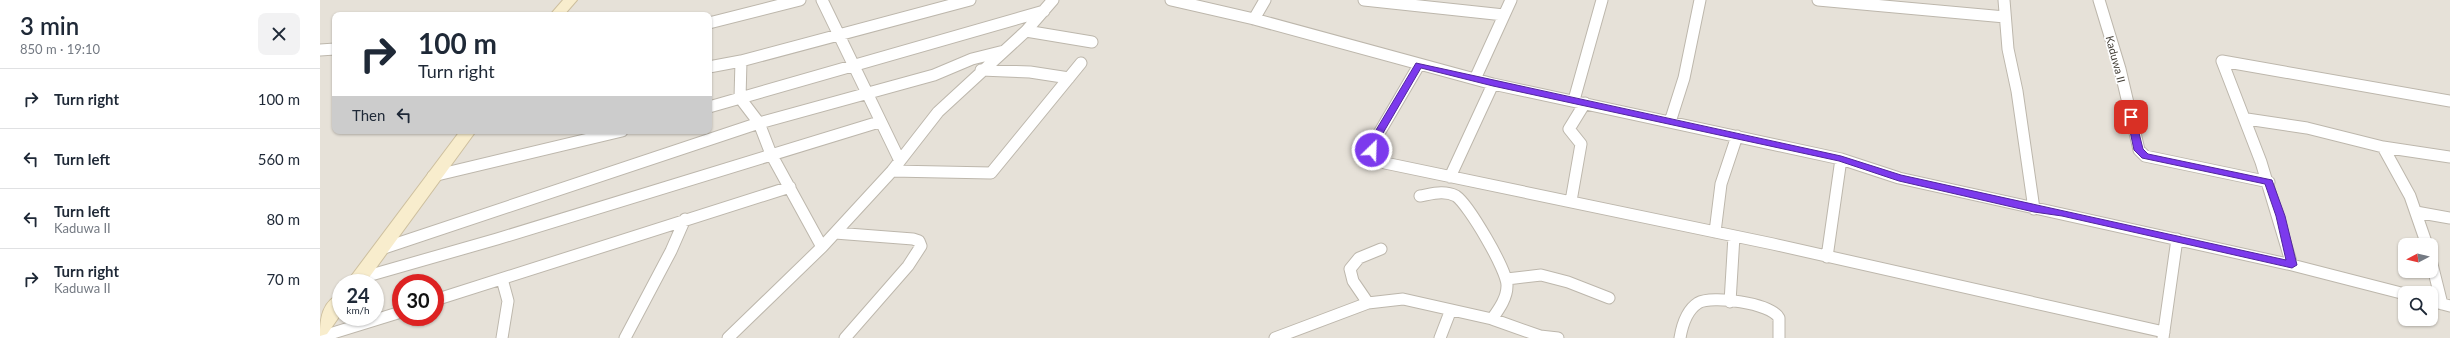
<!DOCTYPE html>
<html lang="en">
<head>
<meta charset="utf-8">
<style>
  :root { --surface:#fff; --page:#f2f2f3; --text:#1f2937; --muted:#747a83; --line:#e0e1e3 }
  body { margin:0; font-family:Lato,sans-serif; background:var(--page); color:var(--text); height:100vh; display:flex; flex-direction:column; font-size:15px; white-space:nowrap }
  * { box-sizing:border-box; margin:0 }
  p { font-size:13px; color:var(--muted) }
  .icon { flex:none; width:22px; height:22px; fill:none; stroke:currentColor; stroke-width:2; stroke-linecap:round; stroke-linejoin:round }
  .map { position:relative; flex:1; overflow:hidden }
  .panel { display:flex; flex-direction:column; background:var(--surface); width:320px }
  .panel>* { flex:none }
  .guide { position:absolute; left:12px; top:12px; width:380px; height:122px; border-radius:8px; box-shadow:0 1px 3px #0004; background:#fff; color:var(--text); overflow:hidden }
  .needle { width:26px; rotate:263deg }
  .buttons { position:absolute; left:2078px; top:238px; display:grid; gap:8px }
  .buttons a { display:grid; place-items:center; width:40px; height:40px; border-radius:8px; background:var(--surface); box-shadow:0 1px 3px #0004; font-size:20px }
  .speed { position:absolute; left:12px; top:274px; display:flex; gap:8px; font-size:20px; font-weight:700; text-align:center }
  .speed>* { display:grid; place-content:center; width:52px; height:52px; border-radius:50%; background:var(--surface); box-shadow:0 1px 3px #0004; line-height:1 }
  .speed small { font-size:10px; font-weight:400 }
  .speed .limit { border:6px solid #d22; background:#fff; color:#111 }
  .pin { position:absolute; display:grid; place-items:center; width:34px; height:34px; color:#fff; margin:-17px; border-radius:8px; box-shadow:0 2px 6px #0006 }
  .me { position:absolute; width:44px; margin:-22px; rotate:24deg; stroke-linejoin:round; filter:drop-shadow(0 0 3px #0008) }
  .turn { display:flex; align-items:center; gap:14px; height:84px; padding:0 20px; font-size:18px }
  .turn .icon { width:52px; height:52px; stroke-width:2.5 }
  .turn b { display:block; font-size:28px; line-height:34px }
  .then { display:flex; align-items:center; height:38px; padding:0 20px; background:#0003; gap:8px; font-size:15px }
  .round { display:grid; place-items:center; flex:none; width:42px; height:42px; border-radius:8px; background:var(--page) }
  .headline { display:flex; align-items:center; justify-content:space-between; height:68px; padding:0 20px }
  h1 { font-size:24px; font-weight:600; line-height:30px }
  ul { padding:0; list-style:none }
  li { display:flex; align-items:center; gap:12px; height:60px; padding:0 20px; border-top:1px solid var(--line) }
  li div { flex:1 }
  li b { display:block; font-size:15px }
  li em { font-style:normal }
  main { display:flex; flex:1; min-height:0 }
  .map>svg:first-child { display:block }
  .residential { fill:#e6e1d8; fill-rule:evenodd }
  .lines { fill:none; stroke-linecap:round; stroke-linejoin:round }
  .street-casing { stroke:#bdb7ac; stroke-width:13 }
  .secondary-casing { stroke:#cdbf9e; stroke-width:2 }
  .street { stroke:#fff; stroke-width:11 }
  .secondary { fill:#f8edcd; fill-rule:evenodd }
  .route { fill:#7c3aed; stroke:#51269a }
  .labels { text-anchor:middle; dominant-baseline:central; stroke-width:3.5; stroke-linejoin:round; paint-order:stroke }
  .street-label { font-size:11px; fill:#454038; stroke:#fff }
</style>
</head>
<body>
<main>
<section class="panel">
<div class="headline"><div><h1>3 min</h1><p>850 m · 19:10</p></div><a class="round"><svg class="icon" aria-label="close" viewBox="0 0 24 24"><path d="M6 6l12 12M18 6L6 18"/></svg></a></div>
<ul>
<li><svg class="icon" aria-label="right" viewBox="0 0 24 24"><path d="M7 20v-9h11M14 6l5 5-5 5"/></svg><div><b>Turn right</b></div><em>100 m</em></li>
<li><svg class="icon" aria-label="left" viewBox="0 0 24 24"><path d="M17 20v-9H6M10 6l-5 5 5 5"/></svg><div><b>Turn left</b></div><em>560 m</em></li>
<li><svg class="icon" aria-label="left" viewBox="0 0 24 24"><path d="M17 20v-9H6M10 6l-5 5 5 5"/></svg><div><b>Turn left</b><p>Kaduwa II</p></div><em>80 m</em></li>
<li><svg class="icon" aria-label="right" viewBox="0 0 24 24"><path d="M7 20v-9h11M14 6l5 5-5 5"/></svg><div><b>Turn right</b><p>Kaduwa II</p></div><em>70 m</em></li>
</ul>
</section>
<div class="map">
<svg width="2130" height="338" viewBox="0 0 2130 338">
  <rect width="100%" height="100%" fill="#f2efe9"/>
  <path class="residential" d="M0 0H2130V338H0ZM15 15H389V131H15ZM2085 245H2111V271H2085ZM21 283H55V317H21ZM81 283H115V317H81ZM2085 293H2111V319H2085Z"/>
  <g class="lines">
    <defs>
      <path id="street" d="M502 0 580 161
        M851 0 934 19 1173 84 1521 159 1579 178 1972 265 2085 294
        M1044 0 1184 15
        M1498 0 1685 17
        M1684 0 1688 49 1697 91 1714 209
        M1779 0 1800 69 1819 150 1825 156 1949 182
        M934 19 945 0
        M389 23 480 0
        M706 31 772 42
        M0 50 15 49
        M421 61 650 0
        M1902 61 2130 101
        M1902 61 1941 162 1972 265
        M1099 65 1055 140 1054 154 1065 163 1453 244 1844 332
        M389 67 421 61 420 98 439 123 451 154 502 247
        M661 70 710 72 749 78
        M1155 79 1191 0
        M1254 100 1282 0
        M389 107 724 11
        M1927 119 1987 128 2063 147 2130 157
        M1350 122 1364 78 1380 0
        M2063 147 2090 196 2107 245
        M572 171 671 173 761 63
        M113 176 302 131
        M1130 177 1173 84
        M1100 196C1112 194 1124 190 1136 196 1148 204 1188 271 1187 286 1187 298 1179 309 1172 319
        M1251 201 1261 144 1249 129 1265 103
        M2096 212 2130 218
        M1395 232 1401 184 1417 136
        M515 233 593 239 599 241 601 246 588 266 525 338
        M61 249 439 123 614 75 652 59 684 51
        M1507 257 1521 159
        M2111 260 2122 304
        M37 279 177 239 559 122
        M182 279 188 301 182 338
        M1187 279 1221 275 1248 282 1289 298
        M115 300 470 187
        M2111 301 2130 306
        M1410 302 1414 236
        M1048 303 1033 281 1030 269 1039 258 1061 249
        M0 337 81 312
        M305 338 351 251 365 219
        M408 338 502 247 572 171 618 112 706 31 733 0
        M955 338 1048 303 1083 299 1172 319 1220 336 1238 338
        M1120 338 1130 312
        M1360 338C1362 326 1367 310 1378 303 1392 295 1451 303 1459 318V338
        M1843 338 1857 239"/>
      <path id="secondary" d="M243 0H257L244 15H230Z
        M140 131H156L45 283H26Z
        M21 294V314L7 334 0 336C0 319 2 300 21 294Z"/>
    </defs>
    <use href="#street" class="street-casing"/>
    <use href="#secondary" class="secondary-casing"/>
    <use href="#street" class="street"/>
    <use href="#secondary" class="secondary"/>
  </g>
  <path class="route" d="M1096 63 1521 156 1581 175 1966 260 1956 216 1945 184 1822 158 1814 150 1807 117 1811 115 1815 117 1823 149 1828 154 1952 180 1965 216 1977 265 1972 268 1742 216 1714 212 1579 181 1519 161 1173 86 1101 68 1059 140 1056 150 1049 152 1050 140Z"/>
  <g class="labels">
    <g class="street-label">
      <text transform="translate(1796 59) rotate(75)">Kaduwa II</text>
    </g>
  </g>
</svg>
<div class="buttons">
<a><svg class="needle" viewBox="-14 -14 28 28"><path d="M0-13l5 13h-10z" fill="#e53935"/><path d="M0 13l5-13h-10z" fill="#747a83"/></svg></a>
<a><svg class="icon" aria-label="search" viewBox="0 0 24 24"><circle cx="10" cy="10" r="6"/><path d="M15 15l6 6"/></svg></a>
</div>
<div class="speed"><div>24<small>km/h</small></div><div class="limit">30</div></div>
<div class="pin" style="left:1811px;top:117px;background:#d93025"><svg class="icon" aria-label="arrive" viewBox="0 0 24 24"><path d="M6 21V4h12l-3 4 3 4H6"/></svg></div>
<svg class="me" style="left:1052px;top:150px" viewBox="-20 -20 40 40"><circle r="17" fill="#7c3aed" stroke="#fff" stroke-width="3"/><path d="M0-11L8 9 0 5-8 9z" fill="#fff"/></svg>
<div class="guide">
<div class="turn"><svg class="icon" aria-label="right" viewBox="0 0 24 24"><path d="M7 20v-9h11M14 6l5 5-5 5"/></svg><div><b>100 m</b>Turn right</div></div>
<div class="then">Then<svg class="icon" aria-label="left" viewBox="0 0 24 24"><path d="M17 20v-9H6M10 6l-5 5 5 5"/></svg></div>
</div>
</div>
</main>
</body>
</html>
